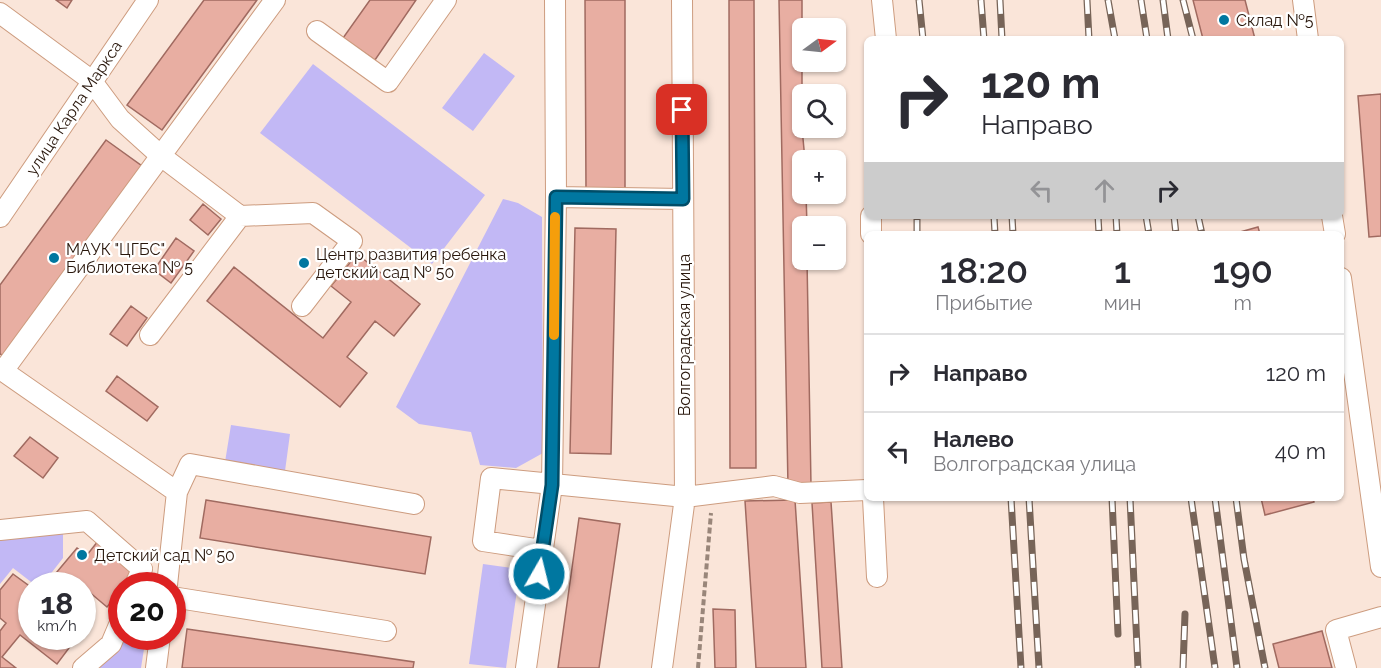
<!DOCTYPE html>
<html lang="ru">
<head>
<meta charset="utf-8">
<style>
  :root { --surface:#fff; --page:#f2f2f3; --text:#2b2b33; --muted:#7c7c81; --line:#e1e1e2 }
  body { margin:0; font-family:Raleway,sans-serif; background:var(--page); color:var(--text); height:100vh; display:flex; flex-direction:column; font-size:22px; white-space:nowrap }
  * { box-sizing:border-box; margin:0 }
  p { font-size:20px; color:var(--muted) }
  .icon { flex:none; width:33px; height:33px; fill:none; stroke:currentColor; stroke-width:2; stroke-linecap:round; stroke-linejoin:round }
  .map { position:relative; flex:1; overflow:hidden }
  .details { position:absolute; left:864px; top:231px; width:480px; height:270px; display:flex; flex-direction:column; background:var(--surface); border-radius:9px; box-shadow:0 2px 4px #0004 }
  .details>* { flex:none }
  .banner { position:absolute; left:864px; top:36px; width:480px; height:183px; border-radius:9px; box-shadow:0 2px 4px #0004; background:#fff; color:var(--text); overflow:hidden }
  .needle { width:39px; rotate:75deg }
  .fabs { position:absolute; left:792px; top:18px; display:grid; gap:12px }
  .fabs a { display:grid; place-items:center; width:54px; height:54px; border-radius:9px; background:var(--surface); box-shadow:0 2px 4px #0004; font-size:30px }
  .speed { position:absolute; left:18px; top:572px; display:flex; gap:12px; font-size:30px; font-weight:700; text-align:center }
  .speed>* { display:grid; place-content:center; width:78px; height:78px; border-radius:50%; background:var(--surface); box-shadow:0 2px 4px #0004; line-height:1 }
  .speed small { font-size:15px; font-weight:400 }
  .speed .limit { border:9px solid #d22; background:#fff; color:#111 }
  .pin { position:absolute; display:grid; place-items:center; width:51px; height:51px; color:#fff; margin:-26px; border-radius:12px; box-shadow:0 3px 9px #0006 }
  .me { position:absolute; width:66px; margin:-33px; rotate:8deg; stroke-linejoin:round; filter:drop-shadow(0 0 4px #0008) }
  .turn { display:flex; align-items:center; gap:21px; height:126px; padding:0 18px; font-size:27px }
  .turn .icon { width:78px; height:78px; stroke-width:2.5 }
  .turn b { display:block; font-size:42px; line-height:51px }
  .lanes { display:flex; align-items:center; height:57px; padding:0 18px; background:#0003; justify-content:center; gap:30px; direction:ltr }
  .lanes .off { opacity:.35 }
  .eta { display:flex; justify-content:space-evenly; align-items:center; height:102px; text-align:center }
  .eta b { font-size:36px; font-weight:600; line-height:42px }
  ul { padding:0; list-style:none }
  li { display:flex; align-items:center; gap:18px; height:78px; padding:0 18px; border-top:2px solid var(--line) }
  li div { flex:1 }
  li b { display:block; font-size:22px }
  li em { font-style:normal }
  .map>svg:first-child { display:block }
  .green { fill:#c2b8f5 }
  .building { fill:#e8aea2; stroke:#a06a60; stroke-width:1.5 }
  .lines { fill:none; stroke-linecap:round; stroke-linejoin:round }
  .minor-casing { stroke:#cd9c7f; stroke-width:22 }
  .path { stroke:#99867a; stroke-width:4; stroke-dasharray:6 3; stroke-linecap:butt }
  .minor { stroke:#fff; stroke-width:20 }
  .rail-casing { stroke:#776458; stroke-width:7 }
  .rail { stroke:#fff; stroke-width:4.5; stroke-dasharray:14; stroke-linecap:butt }
  .route-casing { stroke:#004d68; stroke-width:15 }
  .route { stroke:#0077a0; stroke-width:10 }
  .slow { stroke:#f59e0b; stroke-width:10 }
  .poi-dot { fill:#0077a0; stroke:#fff; stroke-width:2 }
  .labels { text-anchor:middle; dominant-baseline:central; stroke-width:4.5; stroke-linejoin:round; paint-order:stroke }
  .poi-label { font-size:16px; fill:#28160b; stroke:#fff; text-anchor:start }
  .street-label { font-size:16px; fill:#28160b; stroke:#fff }
</style>
</head>
<body>
<div class="map">
<svg width="1381" height="668" viewBox="0 0 1381 668">
  <rect width="100%" height="100%" fill="#fae5d9"/>
  <path class="green" d="M484 53 515 76 473 131 442 108Z
    M313 64 485 195 432 264 260 133Z
    M503 199 518 203 542 217 543 453 516 468 480 465 471 432 419 424 396 407Z
    M231 425 290 434 285 471 225 462Z
    M63 531V558L42 585H35L13 568 0 584V538Z
    M483 564 520 569 506 668 469 664Z
    M122 636H146L141 668H97Z"/>
  <path class="building" d="M56 0H72L67 8Z
    M204 0H257L162 130 127 105Z
    M370 0H416L375 60 343 38Z
    M585 0H625V190H586Z
    M729 0H754L756 468H730Z
    M779 0H802V128L805 160H802V194H806L807 226H802V260H807L811 485 788 486Z
    M1193 0H1245L1255 39H1203Z
    M1381 94V236L1369 237 1358 96Z
    M106 140 142 166 4 356 0 354V285Z
    M203 204 221 219 208 235 190 220Z
    M1258 227 1260 234H1233Z
    M575 228 616 229 611 454 570 453Z
    M176 238 194 251 171 283 154 270Z
    M357 254 420 304 394 336 375 321 347 357 367 373 340 407 207 301 234 267 323 338 351 302 331 286Z
    M131 306 147 318 127 346 110 334Z
    M117 376 158 407 147 421 106 391Z
    M30 437 58 458 43 478 14 456Z
    M1261 498H1313L1314 502 1265 515Z
    M206 500 431 537 425 574 200 538Z
    M795 500 806 668H756L745 501Z
    M831 502 842 668H822L812 503Z
    M579 518 620 524 599 668H558Z
    M98 541 136 572 125 585H122V589L107 607 75 580 71 585H46L77 548 87 555Z
    M13 574 32 588V636H78L57 664 20 635 2 657 16 668H0V631L6 623 0 618V590Z
    M713 609 735 610 736 668H715Z
    M187 629 414 662 413 668H182Z
    M1322 631 1332 668H1279L1273 644Z"/>
  <g class="lines">
    <defs>
      <path id="minor" d="M882 0 886 39
        M1303 0 1308 39
        M0 13 91 80 120 119 161 156 240 216 313 213 352 241 302 306
        M317 31 388 82 446 0
        M556 197 683 199
        M871 216V234
        M1332 216 1335 234
        M0 217 148 0
        M1341 278 1381 567
        M150 335 240 216
        M177 492 190 464 414 504
        M873 498 877 577
        M0 530 87 521 142 569 135 585
        M542 550 483 541 491 478 685 497 774 486 800 493 867 490
        M167 585 177 492 3 371 275 0
        M172 597 386 631
        M83 668 111 644 122 618
        M156 668 160 636
        M526 668 552 485 556 197 555 0
        M662 668 685 497 682 0
        M1346 668 1336 630 1381 617"/>
    </defs>
    <use href="#minor" class="minor-casing"/>
    <path class="path" d="M698 668 711 513"/>
    <use href="#minor" class="minor"/>
    <defs>
      <path id="rail" d="M919 0 923 39
        M981 0 984 39
        M1000 0 1002 39
        M1087 0 1089 39
        M1108 0 1115 39
        M1141 0 1147 39
        M1163 0 1168 39
        M1183 0 1193 39
        M994 216 995 234
        M1012 216 1013 234
        M1098 216 1099 234
        M1116 216 1117 234
        M1146 216 1149 234
        M1174 216 1176 234
        M1198 216 1202 234
        M917 234V216
        M1011 498 1021 668
        M1029 498 1039 668
        M1112 498 1118 634
        M1130 498 1138 668
        M1191 498 1215 668
        M1215 498 1237 668
        M1236 498 1244 559 1265 668
        M1183 668 1185 614"/>
    </defs>
    <use href="#rail" class="rail-casing"/>
    <use href="#rail" class="rail"/>
  </g>
  <g class="lines">
    <defs>
      <path id="route" d="M539 574 552 485 556 197 683 199 682 110"/>
    </defs>
    <use href="#route" class="route-casing"/>
    <use href="#route" class="route"/>
    <path class="slow" d="M554 335 555 217"/>
  </g>
  <g class="poi-dot">
    <circle cx="1224" cy="20" r="6"/>
    <circle cx="54" cy="258" r="6"/>
    <circle cx="304" cy="263" r="6"/>
    <circle cx="82" cy="555" r="6"/>
  </g>
  <g class="labels">
    <g class="poi-label">
      <text x="1236" y="20">Склад №5</text>
      <text x="66" y="249">МАУК "ЦГБС"<tspan x="66" dy="18">Библиотека № 5</tspan></text>
      <text x="316" y="254">Центр развития ребенка<tspan x="316" dy="18">детский сад № 50</tspan></text>
      <text x="94" y="555">Детский сад № 50</text>
    </g>
    <g class="street-label">
      <text transform="translate(74 108) rotate(-56)">улица Карла Маркса</text>
      <text transform="translate(684 335) rotate(-90)">Волгоградская улица</text>
    </g>
  </g>
</svg>
<div class="fabs">
<a><svg class="needle" viewBox="-14 -14 28 28"><path d="M0-13l5 13h-10z" fill="#e53935"/><path d="M0 13l5-13h-10z" fill="#7c7c81"/></svg></a>
<a><svg class="icon" aria-label="search" viewBox="0 0 24 24"><circle cx="10" cy="10" r="6"/><path d="M15 15l6 6"/></svg></a>
<a>+</a>
<a>−</a>
</div>
<div class="speed"><div>18<small>km/h</small></div><div class="limit">20</div></div>
<div class="pin" style="left:682px;top:110px;background:#d93025"><svg class="icon" aria-label="arrive" viewBox="0 0 24 24"><path d="M6 21V4h12l-3 4 3 4H6"/></svg></div>
<svg class="me" style="left:539px;top:574px" viewBox="-20 -20 40 40"><circle r="17" fill="#0077a0" stroke="#fff" stroke-width="3"/><path d="M0-11L8 9 0 5-8 9z" fill="#fff"/></svg>
<div class="banner">
<div class="turn"><svg class="icon" aria-label="right" viewBox="0 0 24 24"><path d="M7 20v-9h11M14 6l5 5-5 5"/></svg><div><b>120 m</b>Направо</div></div>
<div class="lanes"><svg class="icon off" aria-label="left" viewBox="0 0 24 24"><path d="M17 20v-9H6M10 6l-5 5 5 5"/></svg><svg class="icon off" aria-label="ahead" viewBox="0 0 24 24"><path d="M12 20V5M6 11l6-6 6 6"/></svg><svg class="icon" aria-label="right" viewBox="0 0 24 24"><path d="M7 20v-9h11M14 6l5 5-5 5"/></svg></div>
</div>
<section class="details">
<div class="eta">
<div><b>18:20</b><p>Прибытие</p></div>
<div><b>1</b><p>мин</p></div>
<div><b>190</b><p>m</p></div>
</div>
<ul>
<li><svg class="icon" aria-label="right" viewBox="0 0 24 24"><path d="M7 20v-9h11M14 6l5 5-5 5"/></svg><div><b>Направо</b></div><em>120 m</em></li>
<li><svg class="icon" aria-label="left" viewBox="0 0 24 24"><path d="M17 20v-9H6M10 6l-5 5 5 5"/></svg><div><b>Налево</b><p>Волгоградская улица</p></div><em>40 m</em></li>
</ul>
</section>
</div>
</body>
</html>
